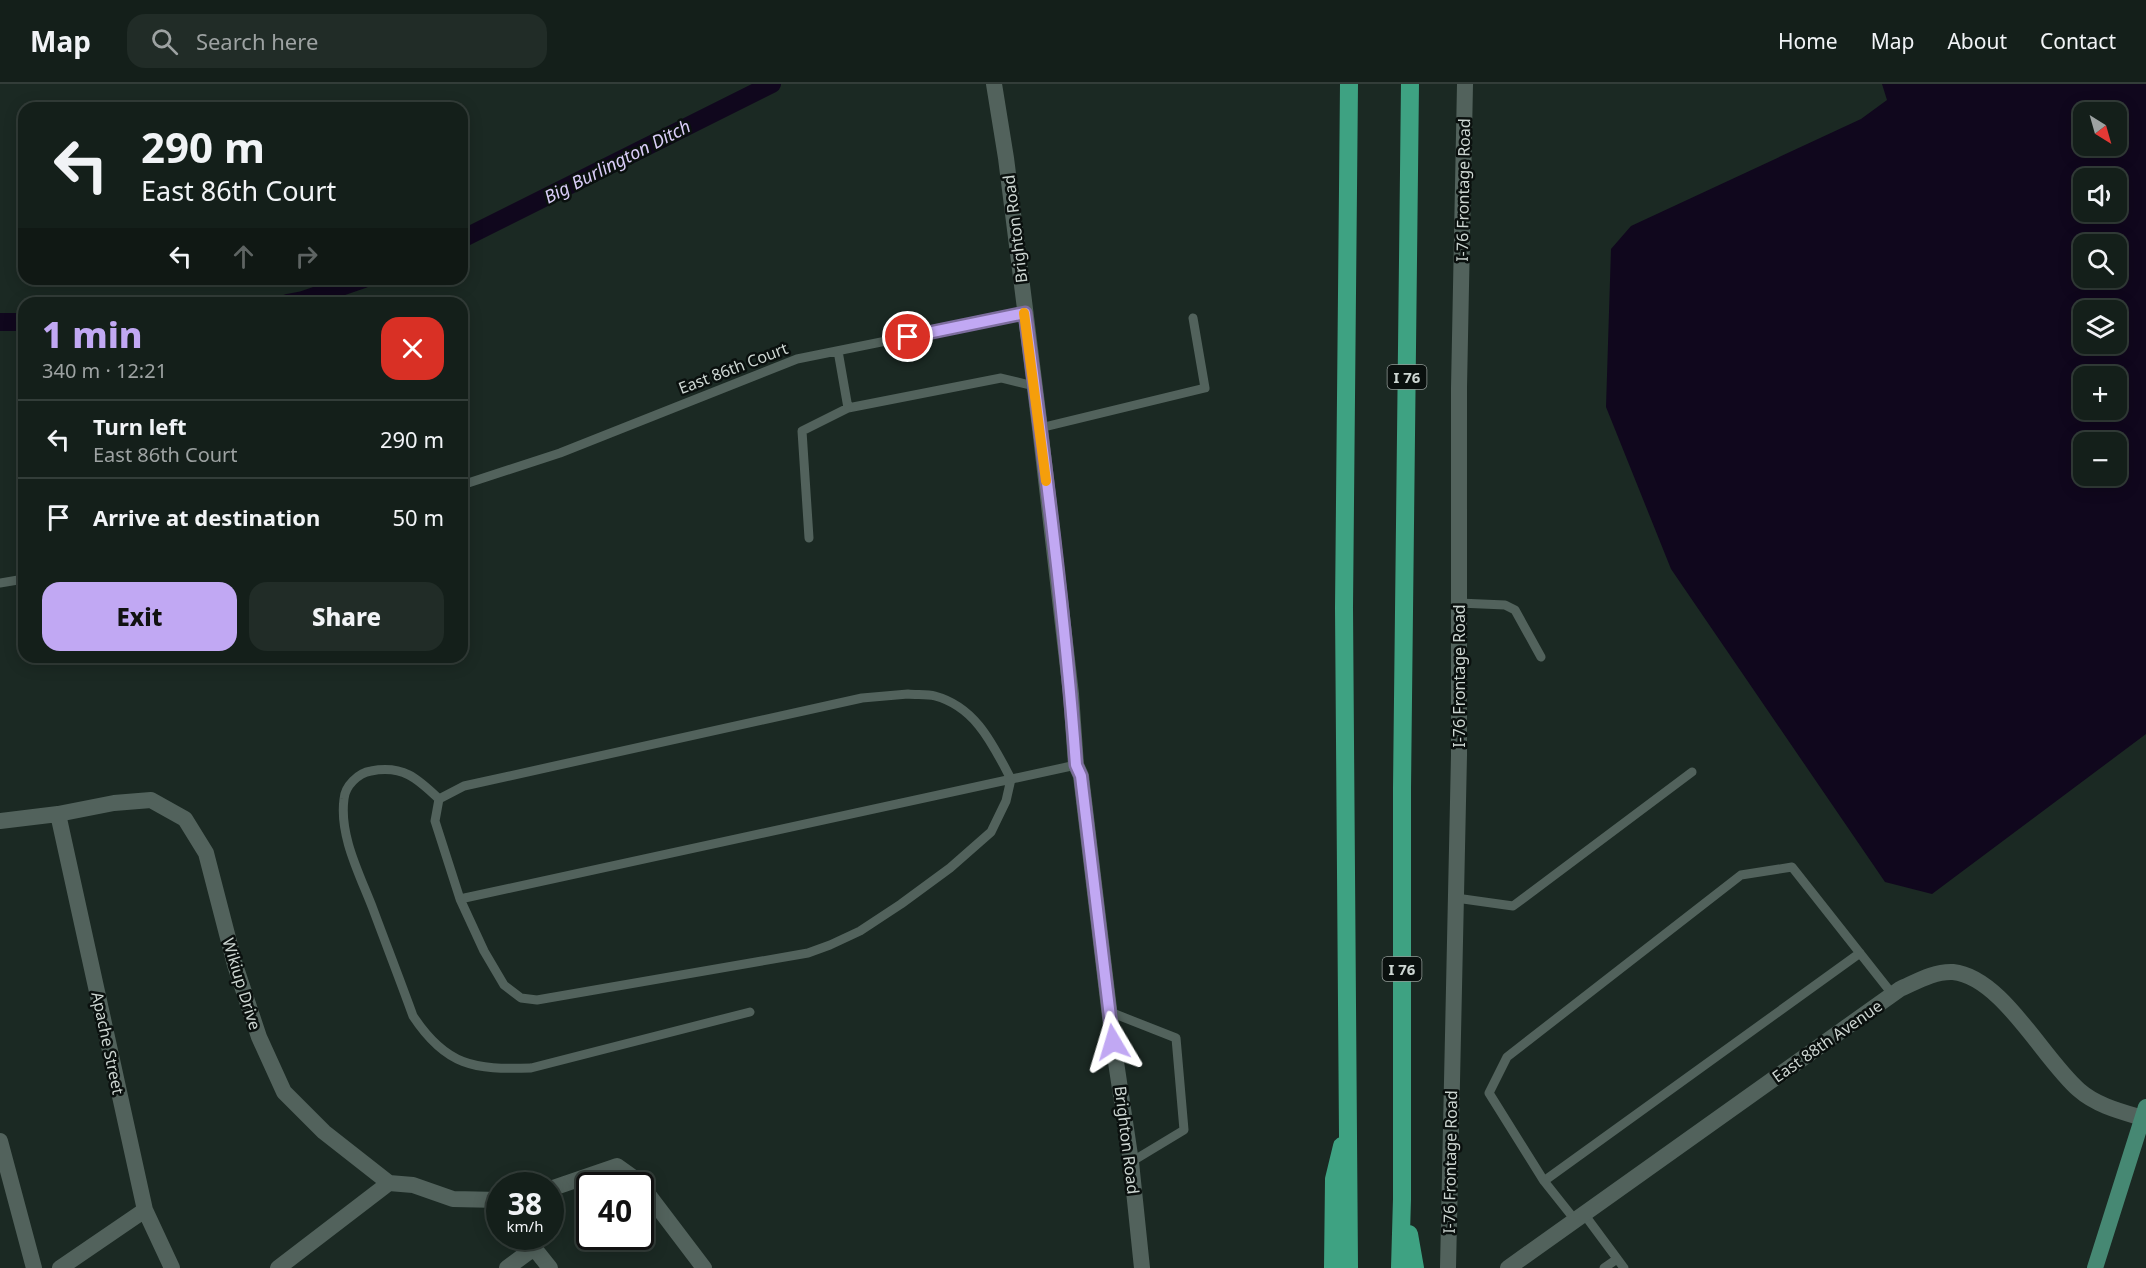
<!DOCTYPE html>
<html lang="en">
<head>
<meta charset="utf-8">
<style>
  :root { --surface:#141f1a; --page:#212c27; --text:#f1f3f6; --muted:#9da2a2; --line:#333d39; --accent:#c1a8f3 }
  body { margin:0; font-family:"Noto Sans",sans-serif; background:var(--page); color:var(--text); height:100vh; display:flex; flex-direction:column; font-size:22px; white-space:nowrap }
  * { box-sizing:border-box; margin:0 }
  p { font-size:20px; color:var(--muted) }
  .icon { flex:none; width:33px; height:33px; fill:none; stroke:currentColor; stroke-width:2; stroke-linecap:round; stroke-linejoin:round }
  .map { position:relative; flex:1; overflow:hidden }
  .panel { position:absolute; left:18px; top:213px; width:450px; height:366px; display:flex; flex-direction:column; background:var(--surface); border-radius:18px; box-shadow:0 3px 15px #0003,0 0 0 2px var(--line) }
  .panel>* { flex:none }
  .hud { position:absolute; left:18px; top:18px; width:450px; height:183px; border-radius:18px; box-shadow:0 3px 15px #0003,0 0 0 2px var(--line); background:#141f1a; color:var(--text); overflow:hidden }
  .needle { width:39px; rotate:143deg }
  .controls { position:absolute; left:2073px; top:18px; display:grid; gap:12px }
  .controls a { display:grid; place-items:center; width:54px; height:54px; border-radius:12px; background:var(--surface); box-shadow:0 3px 15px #0003,0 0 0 2px var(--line); font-size:30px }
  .speed { position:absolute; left:486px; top:1088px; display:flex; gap:12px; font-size:30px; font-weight:700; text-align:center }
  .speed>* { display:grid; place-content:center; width:78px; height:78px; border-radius:50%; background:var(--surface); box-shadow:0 3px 15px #0003,0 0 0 2px var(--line); line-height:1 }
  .speed small { font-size:15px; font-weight:400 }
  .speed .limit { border:3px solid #111; border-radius:9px; background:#fff; color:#111 }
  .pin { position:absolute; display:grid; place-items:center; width:51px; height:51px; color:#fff; margin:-26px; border:3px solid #fff; border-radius:50%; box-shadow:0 2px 6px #0007 }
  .me { position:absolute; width:66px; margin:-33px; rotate:353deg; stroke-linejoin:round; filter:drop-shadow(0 0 4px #0008) }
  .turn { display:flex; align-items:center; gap:21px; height:126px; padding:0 24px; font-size:27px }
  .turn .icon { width:78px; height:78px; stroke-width:2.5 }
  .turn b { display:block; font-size:42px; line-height:51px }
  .lanes { display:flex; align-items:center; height:57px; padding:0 24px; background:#0003; justify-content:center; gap:30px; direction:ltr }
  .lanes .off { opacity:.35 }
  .round { display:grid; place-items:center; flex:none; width:63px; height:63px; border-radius:18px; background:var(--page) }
  .head { display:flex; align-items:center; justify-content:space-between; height:102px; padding:0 24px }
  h1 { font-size:36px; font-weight:800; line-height:45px; color:var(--accent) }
  .action { display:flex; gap:12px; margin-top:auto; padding:12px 24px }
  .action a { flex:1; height:69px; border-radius:18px; background:var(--accent); color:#111; font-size:24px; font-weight:800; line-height:69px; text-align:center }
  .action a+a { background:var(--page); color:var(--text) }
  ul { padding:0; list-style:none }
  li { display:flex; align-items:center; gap:18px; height:78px; padding:0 24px; border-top:2px solid var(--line) }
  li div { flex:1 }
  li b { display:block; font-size:22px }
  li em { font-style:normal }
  header { display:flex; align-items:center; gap:36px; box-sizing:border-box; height:84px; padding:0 30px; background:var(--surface); border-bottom:2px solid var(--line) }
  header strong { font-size:28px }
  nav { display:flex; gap:33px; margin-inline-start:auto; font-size:21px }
  .search { width:420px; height:54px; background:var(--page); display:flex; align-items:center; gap:15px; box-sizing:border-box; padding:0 21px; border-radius:18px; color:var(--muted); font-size:22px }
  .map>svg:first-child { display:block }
  .water { fill:#10071d; fill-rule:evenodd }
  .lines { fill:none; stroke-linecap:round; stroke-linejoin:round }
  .canal { stroke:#10071d; stroke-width:18 }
  .service { stroke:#52625c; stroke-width:9 }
  .minor { stroke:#52625c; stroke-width:16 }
  .tertiary { stroke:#52625c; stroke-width:16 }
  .primary { stroke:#468873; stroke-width:16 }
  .motorway { stroke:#3ea282; stroke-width:18 }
  .route-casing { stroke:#7d6d9e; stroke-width:15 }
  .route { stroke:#c1a8f3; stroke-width:10 }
  .slow { stroke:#f59e0b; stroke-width:10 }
  .labels { text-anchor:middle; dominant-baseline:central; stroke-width:5; stroke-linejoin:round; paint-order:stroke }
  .shield { fill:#0a100e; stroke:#929b97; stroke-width:1.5 }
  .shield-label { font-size:15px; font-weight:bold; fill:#cdd6d2 }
  .street-label { font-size:16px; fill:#cdd6d2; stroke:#0a100e }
  .water-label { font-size:18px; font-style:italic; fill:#dacdf8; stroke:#0a100e }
</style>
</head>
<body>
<header>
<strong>Map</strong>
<div class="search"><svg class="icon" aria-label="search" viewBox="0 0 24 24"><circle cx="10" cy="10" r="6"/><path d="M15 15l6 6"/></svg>Search here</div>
<nav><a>Home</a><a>Map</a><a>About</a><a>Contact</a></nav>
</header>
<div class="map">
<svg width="2146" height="1184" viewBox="0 0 2146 1184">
  <rect width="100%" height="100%" fill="#1b2923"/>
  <path class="water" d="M1882 0H2146V650L1932 810 1885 798 1671 485 1606 323 1611 165 1631 142 1861 35 1887 16ZM2084 28H2116V62H2084ZM2116 94V128H2084V94ZM2116 160V194H2084V160ZM2084 226H2116V260H2084ZM2116 292V326H2084V292ZM2116 358V392H2084V358Z"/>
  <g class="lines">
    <path class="canal" d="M462 155 772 0
      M287 219 303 216 364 195
      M0 238H24"/>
    <path class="service" d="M838 267 848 324 1001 294 1034 302
      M1040 344 1205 304 1193 234
      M462 401 560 369 797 275 1025 229
      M809 454 802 347 848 324
      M0 499 24 495
      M1459 519 1505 521 1515 526 1541 573
      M908 610C916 611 927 610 935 612 976 623 993 661 1011 695L1006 717 991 748 950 784 901 820 860 847 830 861 808 869 537 916 521 914 504 901 484 867 460 815 435 737 439 715 464 702 862 614Z
      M439 715C417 694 403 681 371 687 358 689 345 702 344 715 339 752 360 791 373 825 386 860 400 896 413 932 446 982 474 986 531 984L750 928
      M1456 814 1513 822 1692 688
      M460 815 1076 681
      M1110 928 1176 954 1184 1046 1131 1078
      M1544 1097 1489 1009 1507 973 1741 791 1792 783 1893 911
      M1584 1130 1624 1184
      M1575 1136 1544 1097 1860 869
      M1604 1184 1617 1175"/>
    <path class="minor" d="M58 730 145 1126 172 1184
      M0 737 58 730 114 719 151 716 185 735 206 769 235 881 259 953 284 1008 324 1048 389 1099 413 1101 453 1115 500 1116
      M0 1057 34 1184
      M550 1105 617 1082 638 1097 704 1184
      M530 1152 534 1164 550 1184
      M60 1184 145 1126
      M278 1184 389 1099
      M507 1184 534 1164
      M1508 1184 1900 905C1916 898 1934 887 1953 888 2002 893 2043 975 2079 1006 2097 1022 2123 1028 2146 1035"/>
    <path class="tertiary" d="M994 0 1006 74 1040 344 1071 610 1076 681 1081 692 1113 958 1131 1078 1142 1184
      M1448 1184 1459 671V304L1465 0"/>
    <path class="primary" d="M2095 1184 2146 1023"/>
    <path class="motorway" d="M1409 1150 1415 1184
      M1333 1184 1334 1095 1342 1062
      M1349 1184 1344 524 1349 0
      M1400 1184 1402 1115V704L1410 0"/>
  </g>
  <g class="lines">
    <defs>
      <path id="route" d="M908 253 1025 229C1045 379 1065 530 1076 681L1081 692 1113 958"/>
    </defs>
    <use href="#route" class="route-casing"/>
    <use href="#route" class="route"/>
    <path class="slow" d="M1024 229 1046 397"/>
  </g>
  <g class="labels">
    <g class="shield">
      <rect x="1387.5" y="281" width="39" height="24" rx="4.5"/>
      <rect x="1382.5" y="873" width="39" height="24" rx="4.5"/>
    </g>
    <g class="shield-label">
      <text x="1407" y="293">I 76</text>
      <text x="1402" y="885">I 76</text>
    </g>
    <g class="street-label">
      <text transform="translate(1463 106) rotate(-89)">I-76 Frontage Road</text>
      <text transform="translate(1015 145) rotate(-97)">Brighton Road</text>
      <text transform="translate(733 284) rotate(-21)">East 86th Court</text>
      <text transform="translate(1459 592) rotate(-90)">I-76 Frontage Road</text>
      <text transform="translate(242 900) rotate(73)">Wikiup Drive</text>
      <text transform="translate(1827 957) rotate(-35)">East 88th Avenue</text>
      <text transform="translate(108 959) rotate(78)">Apache Street</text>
      <text transform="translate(1127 1056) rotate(83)">Brighton Road</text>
      <text transform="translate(1450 1078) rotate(-89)">I-76 Frontage Road</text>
    </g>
    <g class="water-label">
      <text transform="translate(617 77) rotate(-27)">Big Burlington Ditch</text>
    </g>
  </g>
</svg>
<div class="controls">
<a><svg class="needle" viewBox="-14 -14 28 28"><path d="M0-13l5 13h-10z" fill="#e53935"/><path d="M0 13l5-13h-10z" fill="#9da2a2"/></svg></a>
<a><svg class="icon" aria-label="sound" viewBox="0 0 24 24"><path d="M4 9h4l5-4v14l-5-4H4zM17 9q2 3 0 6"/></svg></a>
<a><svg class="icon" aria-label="search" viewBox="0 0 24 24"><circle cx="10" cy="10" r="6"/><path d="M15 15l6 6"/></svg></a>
<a><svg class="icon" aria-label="layers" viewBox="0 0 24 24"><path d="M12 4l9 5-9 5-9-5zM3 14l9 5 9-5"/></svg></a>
<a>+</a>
<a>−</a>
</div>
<div class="speed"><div>38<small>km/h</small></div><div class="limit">40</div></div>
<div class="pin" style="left:908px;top:253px;background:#d93025"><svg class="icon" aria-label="arrive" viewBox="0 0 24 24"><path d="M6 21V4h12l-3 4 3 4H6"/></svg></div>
<svg class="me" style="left:1113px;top:958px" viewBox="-20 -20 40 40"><path d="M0-17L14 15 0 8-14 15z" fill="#c1a8f3" stroke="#fff" stroke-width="4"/></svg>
<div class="hud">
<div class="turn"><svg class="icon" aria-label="left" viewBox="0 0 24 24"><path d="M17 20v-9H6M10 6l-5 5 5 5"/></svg><div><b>290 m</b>East 86th Court</div></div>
<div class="lanes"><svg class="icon" aria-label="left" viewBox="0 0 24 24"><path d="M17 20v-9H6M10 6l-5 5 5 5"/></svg><svg class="icon off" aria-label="ahead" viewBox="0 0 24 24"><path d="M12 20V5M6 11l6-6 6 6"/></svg><svg class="icon off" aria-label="right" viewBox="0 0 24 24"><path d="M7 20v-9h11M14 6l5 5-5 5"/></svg></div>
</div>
<section class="panel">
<div class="head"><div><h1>1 min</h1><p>340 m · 12:21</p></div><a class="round" style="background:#d93025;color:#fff"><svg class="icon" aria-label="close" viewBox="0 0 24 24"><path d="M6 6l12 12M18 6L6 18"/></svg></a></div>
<ul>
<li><svg class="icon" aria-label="left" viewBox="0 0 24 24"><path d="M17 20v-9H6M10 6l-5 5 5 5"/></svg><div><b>Turn left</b><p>East 86th Court</p></div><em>290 m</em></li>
<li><svg class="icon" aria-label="arrive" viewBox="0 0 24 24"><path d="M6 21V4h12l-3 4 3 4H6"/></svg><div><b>Arrive at destination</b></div><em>50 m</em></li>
</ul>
<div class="action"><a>Exit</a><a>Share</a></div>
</section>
</div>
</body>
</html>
